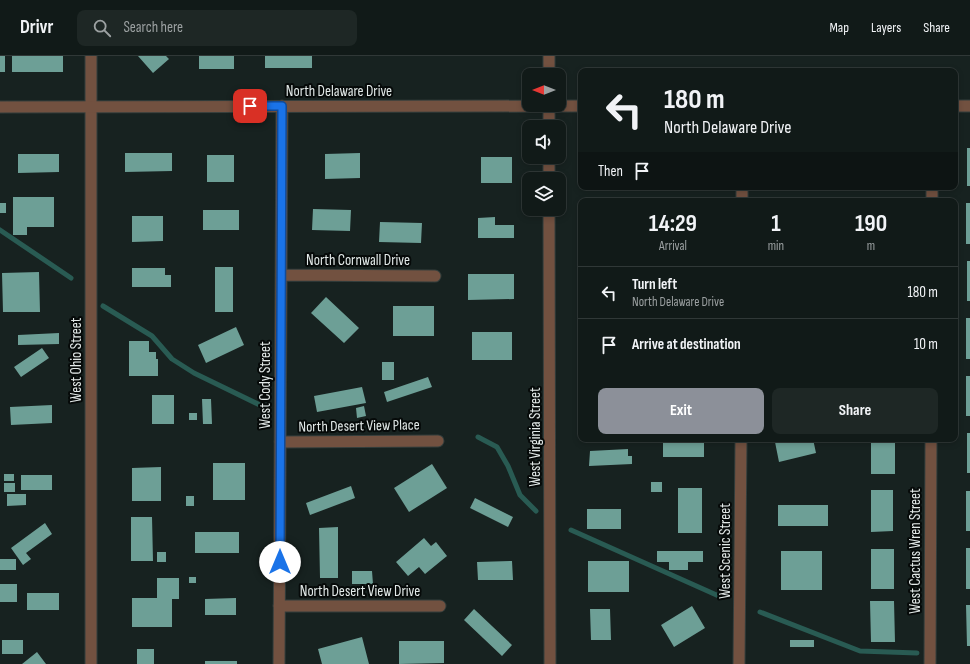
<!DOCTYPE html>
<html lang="en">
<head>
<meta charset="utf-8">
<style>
  :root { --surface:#111a18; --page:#1e2725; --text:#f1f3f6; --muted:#9ca1a2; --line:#303837; --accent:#8c9099 }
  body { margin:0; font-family:"Sofia Sans Condensed",sans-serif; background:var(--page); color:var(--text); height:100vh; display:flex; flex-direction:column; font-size:15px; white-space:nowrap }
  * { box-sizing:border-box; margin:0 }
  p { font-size:13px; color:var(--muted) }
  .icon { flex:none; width:22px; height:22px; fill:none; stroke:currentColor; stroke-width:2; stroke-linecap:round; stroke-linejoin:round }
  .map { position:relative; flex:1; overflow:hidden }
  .side { position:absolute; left:578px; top:142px; width:380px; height:244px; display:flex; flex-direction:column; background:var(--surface); border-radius:8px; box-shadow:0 2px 6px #0003,0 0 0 1px var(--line) }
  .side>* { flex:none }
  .top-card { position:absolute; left:578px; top:12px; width:380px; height:122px; border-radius:8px; box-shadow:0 2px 6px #0003,0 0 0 1px var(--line); background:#111a18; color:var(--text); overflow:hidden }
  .needle { width:26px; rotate:270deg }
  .tools { position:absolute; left:522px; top:12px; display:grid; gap:8px }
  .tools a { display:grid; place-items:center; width:44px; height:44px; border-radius:8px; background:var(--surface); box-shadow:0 2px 6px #0003,0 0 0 1px var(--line); font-size:20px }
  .pin { position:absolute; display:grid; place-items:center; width:34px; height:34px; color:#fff; margin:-17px; border-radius:8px; box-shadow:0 2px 6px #0006 }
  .me { position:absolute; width:44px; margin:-22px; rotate:0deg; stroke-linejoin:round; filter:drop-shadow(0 0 3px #0008) }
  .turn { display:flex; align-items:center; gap:14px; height:84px; padding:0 20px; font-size:18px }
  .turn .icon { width:52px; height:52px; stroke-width:2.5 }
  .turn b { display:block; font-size:28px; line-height:34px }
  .then { display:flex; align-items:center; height:38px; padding:0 20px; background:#0003; gap:8px; font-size:15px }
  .eta { display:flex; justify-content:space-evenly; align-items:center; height:68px; text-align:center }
  .eta b { font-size:24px; font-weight:700; line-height:28px }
  .cta { display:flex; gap:8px; margin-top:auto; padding:8px 20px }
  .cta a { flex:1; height:46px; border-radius:8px; background:var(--accent); color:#fff; font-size:16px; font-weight:700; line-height:46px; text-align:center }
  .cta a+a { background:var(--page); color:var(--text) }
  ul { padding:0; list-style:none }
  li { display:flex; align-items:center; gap:12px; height:52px; padding:0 20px; border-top:1px solid var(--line) }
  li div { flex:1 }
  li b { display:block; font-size:15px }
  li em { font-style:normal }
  header { display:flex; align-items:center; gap:24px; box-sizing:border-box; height:56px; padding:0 20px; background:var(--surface); border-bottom:1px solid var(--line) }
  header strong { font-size:19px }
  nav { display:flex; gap:22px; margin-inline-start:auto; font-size:14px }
  .search { width:280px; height:36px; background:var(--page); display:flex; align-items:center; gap:10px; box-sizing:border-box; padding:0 14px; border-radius:8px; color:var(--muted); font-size:15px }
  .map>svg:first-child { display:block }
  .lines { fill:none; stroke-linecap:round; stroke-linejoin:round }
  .stream { stroke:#295b53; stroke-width:5 }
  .building { fill:#6d9f96 }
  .minor-casing { stroke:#343e3c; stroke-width:13 }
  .tertiary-casing { stroke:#343e3c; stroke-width:13 }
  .minor { stroke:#725140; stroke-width:11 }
  .tertiary { stroke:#725140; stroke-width:11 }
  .route-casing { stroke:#114b97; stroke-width:10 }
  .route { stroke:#1a73e8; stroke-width:7 }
  .labels { text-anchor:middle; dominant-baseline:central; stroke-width:4; stroke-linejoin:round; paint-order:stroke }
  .street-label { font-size:15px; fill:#e3eae9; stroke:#060a09 }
</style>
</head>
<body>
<header>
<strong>Drivr</strong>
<div class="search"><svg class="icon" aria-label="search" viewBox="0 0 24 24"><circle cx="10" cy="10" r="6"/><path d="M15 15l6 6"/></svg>Search here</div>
<nav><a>Map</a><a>Layers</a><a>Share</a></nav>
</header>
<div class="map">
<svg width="970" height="608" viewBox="0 0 970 608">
  <rect width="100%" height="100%" fill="#172220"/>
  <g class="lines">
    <path class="stream" d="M0 174 71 222
      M103 250 152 280 172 303 194 317 264 351
      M478 381 497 391 508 410 520 439 536 455
      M571 474 721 541
      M760 556 860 595 917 597"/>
  </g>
  <path class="building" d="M0 0H5V16H0Z
    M12 0H63V16H12Z
    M138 0H166L169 3 153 17Z
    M199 0H234V13H199Z
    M265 0H312V12H265Z
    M967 92H970V130H967Z
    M125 97H172V115L125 116Z
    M360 97V122L325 123V98Z
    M18 98H59V116L18 117Z
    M207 99H234V126H207Z
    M481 101H512V127H481Z
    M13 141H54V171H27V179H13Z
    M0 147H6V157H0Z
    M966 147H970V188H966Z
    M313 153 351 154 350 175 312 174Z
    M203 154H239V174H203Z
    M132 160H163V185L132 186Z
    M495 161V169H514V182H478V162Z
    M380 166 422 167 421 187 379 186Z
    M967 205H970V245H967Z
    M215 211H233V256H215Z
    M132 212H165V219H171V231H132Z
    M39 216 40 256H3L2 217Z
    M468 218H514V243L468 244Z
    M326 241 359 272 344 287 311 257Z
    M393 250H434V280H393Z
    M966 262H970V303H966Z
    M236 271 244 289 206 307 198 289Z
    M472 276H512V304H472Z
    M59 277V288L18 289V279Z
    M129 285H149V296H156V303H158V320H129Z
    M42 292 49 302 21 321 14 311Z
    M382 306H394V324H382Z
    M966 320H970V360H966Z
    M428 321 432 331 387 346 384 336Z
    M362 331 366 347 317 356 314 340Z
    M152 339H174V368H152Z
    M202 343H211L212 368H203Z
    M52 349V367L11 369 10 351Z
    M364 350 366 360 357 362 356 352Z
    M189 357H197V364H189Z
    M967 377H970V417H967Z
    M663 383H704V401H663Z
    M786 383H813L816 397 779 406 775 386Z
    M871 383H895V418H871Z
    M628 393V400H632V408L589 410 590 395Z
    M213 407H245V444H213Z
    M432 408 447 432 409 456 394 432Z
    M161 411V445H132V412Z
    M4 418H14V425H4Z
    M21 419H52V434H21Z
    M651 426H662V436H651Z
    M4 427H15V436H4Z
    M351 430 355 442 310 459 306 447Z
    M678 432H702V477H678Z
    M871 434H893V475L871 476Z
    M966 435H970V475H966Z
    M7 438H26V449L7 450Z
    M186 440H194V450H186Z
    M475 442 513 461 508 471 470 452Z
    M778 449H828V470H778Z
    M587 453H621V473H587Z
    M131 461H152L153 505H131Z
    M45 467 52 478 26 497 31 503 23 509 11 492Z
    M338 471V522H320L319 472Z
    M195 476H239V497H195Z
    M424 482 431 490 436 486 447 500 425 518 419 511 408 520 396 506Z
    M966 492H970V533H966Z
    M871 493H894V533H871Z
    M657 495H703V506H688V514H669V506H657Z
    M781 495H822V534H781Z
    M157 496H166V506H157Z
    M0 503H16V514H0Z
    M512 505 513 524H478L477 506Z
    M588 505H629V536H588Z
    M352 515H372L373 528H352Z
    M189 521H196V527H189Z
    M157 522H179V543H172V571H132V542H157Z
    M0 528H17V546H0Z
    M27 537H59V554H27Z
    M236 542V559H205V543Z
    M870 545H894L895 586H871Z
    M966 549H970V590H967Z
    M692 550 705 572 674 591 661 569Z
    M474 553 512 589 502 600 464 564Z
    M590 553H610L611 584H591Z
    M362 581 369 608H322L318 593Z
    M2 584H23V598H2Z
    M790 584H814V591H790Z
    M399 585H444V607L399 608Z
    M137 593H154V608H137Z
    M37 596 46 608H22Z
    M205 605H237V608H205Z"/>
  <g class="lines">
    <defs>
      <path id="minor" d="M91 0V608
        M549 0V19
        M549 49V71
        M549 101V123
        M742 145V131
        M932 145V131
        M549 153 550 608
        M281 219 435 220
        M280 386 438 385
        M279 550H440
        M279 608 282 50
        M739 608 741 383
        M930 608 931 383"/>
      <path id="tertiary" d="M955 50H970
        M0 51 581 50"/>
    </defs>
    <use href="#minor" class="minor-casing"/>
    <use href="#tertiary" class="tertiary-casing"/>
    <use href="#minor" class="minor"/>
    <use href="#tertiary" class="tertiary"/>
  </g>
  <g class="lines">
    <defs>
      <path id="route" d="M250 50H282L280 506"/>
    </defs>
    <use href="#route" class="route-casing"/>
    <use href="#route" class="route"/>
  </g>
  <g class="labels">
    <g class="street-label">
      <text x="339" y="35">North Delaware Drive</text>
      <text x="358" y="204">North Cornwall Drive</text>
      <text transform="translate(76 304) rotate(-90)">West Ohio Street</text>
      <text transform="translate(265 329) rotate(-90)">West Cody Street</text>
      <text transform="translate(359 370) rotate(-1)">North Desert View Place</text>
      <text transform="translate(535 381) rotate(-90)">West Virginia Street</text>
      <text transform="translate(725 495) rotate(-90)">West Scenic Street</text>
      <text transform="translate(915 495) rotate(-90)">West Cactus Wren Street</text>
      <text x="360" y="535">North Desert View Drive</text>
    </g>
  </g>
</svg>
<div class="tools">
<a><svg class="needle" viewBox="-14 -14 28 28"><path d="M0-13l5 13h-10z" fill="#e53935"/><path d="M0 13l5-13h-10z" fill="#9ca1a2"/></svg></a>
<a><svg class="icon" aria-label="sound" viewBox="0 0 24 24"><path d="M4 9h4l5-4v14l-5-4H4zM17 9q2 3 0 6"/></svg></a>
<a><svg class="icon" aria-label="layers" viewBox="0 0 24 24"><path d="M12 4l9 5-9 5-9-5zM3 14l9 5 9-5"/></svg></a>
</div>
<div class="pin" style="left:250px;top:50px;background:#d93025"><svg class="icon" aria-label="arrive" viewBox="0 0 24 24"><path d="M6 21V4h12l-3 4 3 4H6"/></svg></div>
<svg class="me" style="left:280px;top:506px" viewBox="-20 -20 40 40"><circle r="19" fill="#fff"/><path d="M0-13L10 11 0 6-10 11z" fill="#1a73e8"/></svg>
<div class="top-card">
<div class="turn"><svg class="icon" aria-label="left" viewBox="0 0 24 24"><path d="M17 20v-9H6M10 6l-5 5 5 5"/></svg><div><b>180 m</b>North Delaware Drive</div></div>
<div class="then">Then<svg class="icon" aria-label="arrive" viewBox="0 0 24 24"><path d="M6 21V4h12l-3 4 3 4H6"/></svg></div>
</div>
<section class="side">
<div class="eta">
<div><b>14:29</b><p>Arrival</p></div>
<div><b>1</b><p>min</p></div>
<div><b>190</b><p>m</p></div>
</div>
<ul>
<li><svg class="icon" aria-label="left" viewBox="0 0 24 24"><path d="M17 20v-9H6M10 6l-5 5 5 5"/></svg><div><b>Turn left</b><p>North Delaware Drive</p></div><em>180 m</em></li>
<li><svg class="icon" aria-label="arrive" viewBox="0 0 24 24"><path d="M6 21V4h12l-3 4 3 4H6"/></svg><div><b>Arrive at destination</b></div><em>10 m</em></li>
</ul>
<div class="cta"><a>Exit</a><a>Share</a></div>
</section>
</div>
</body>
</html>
